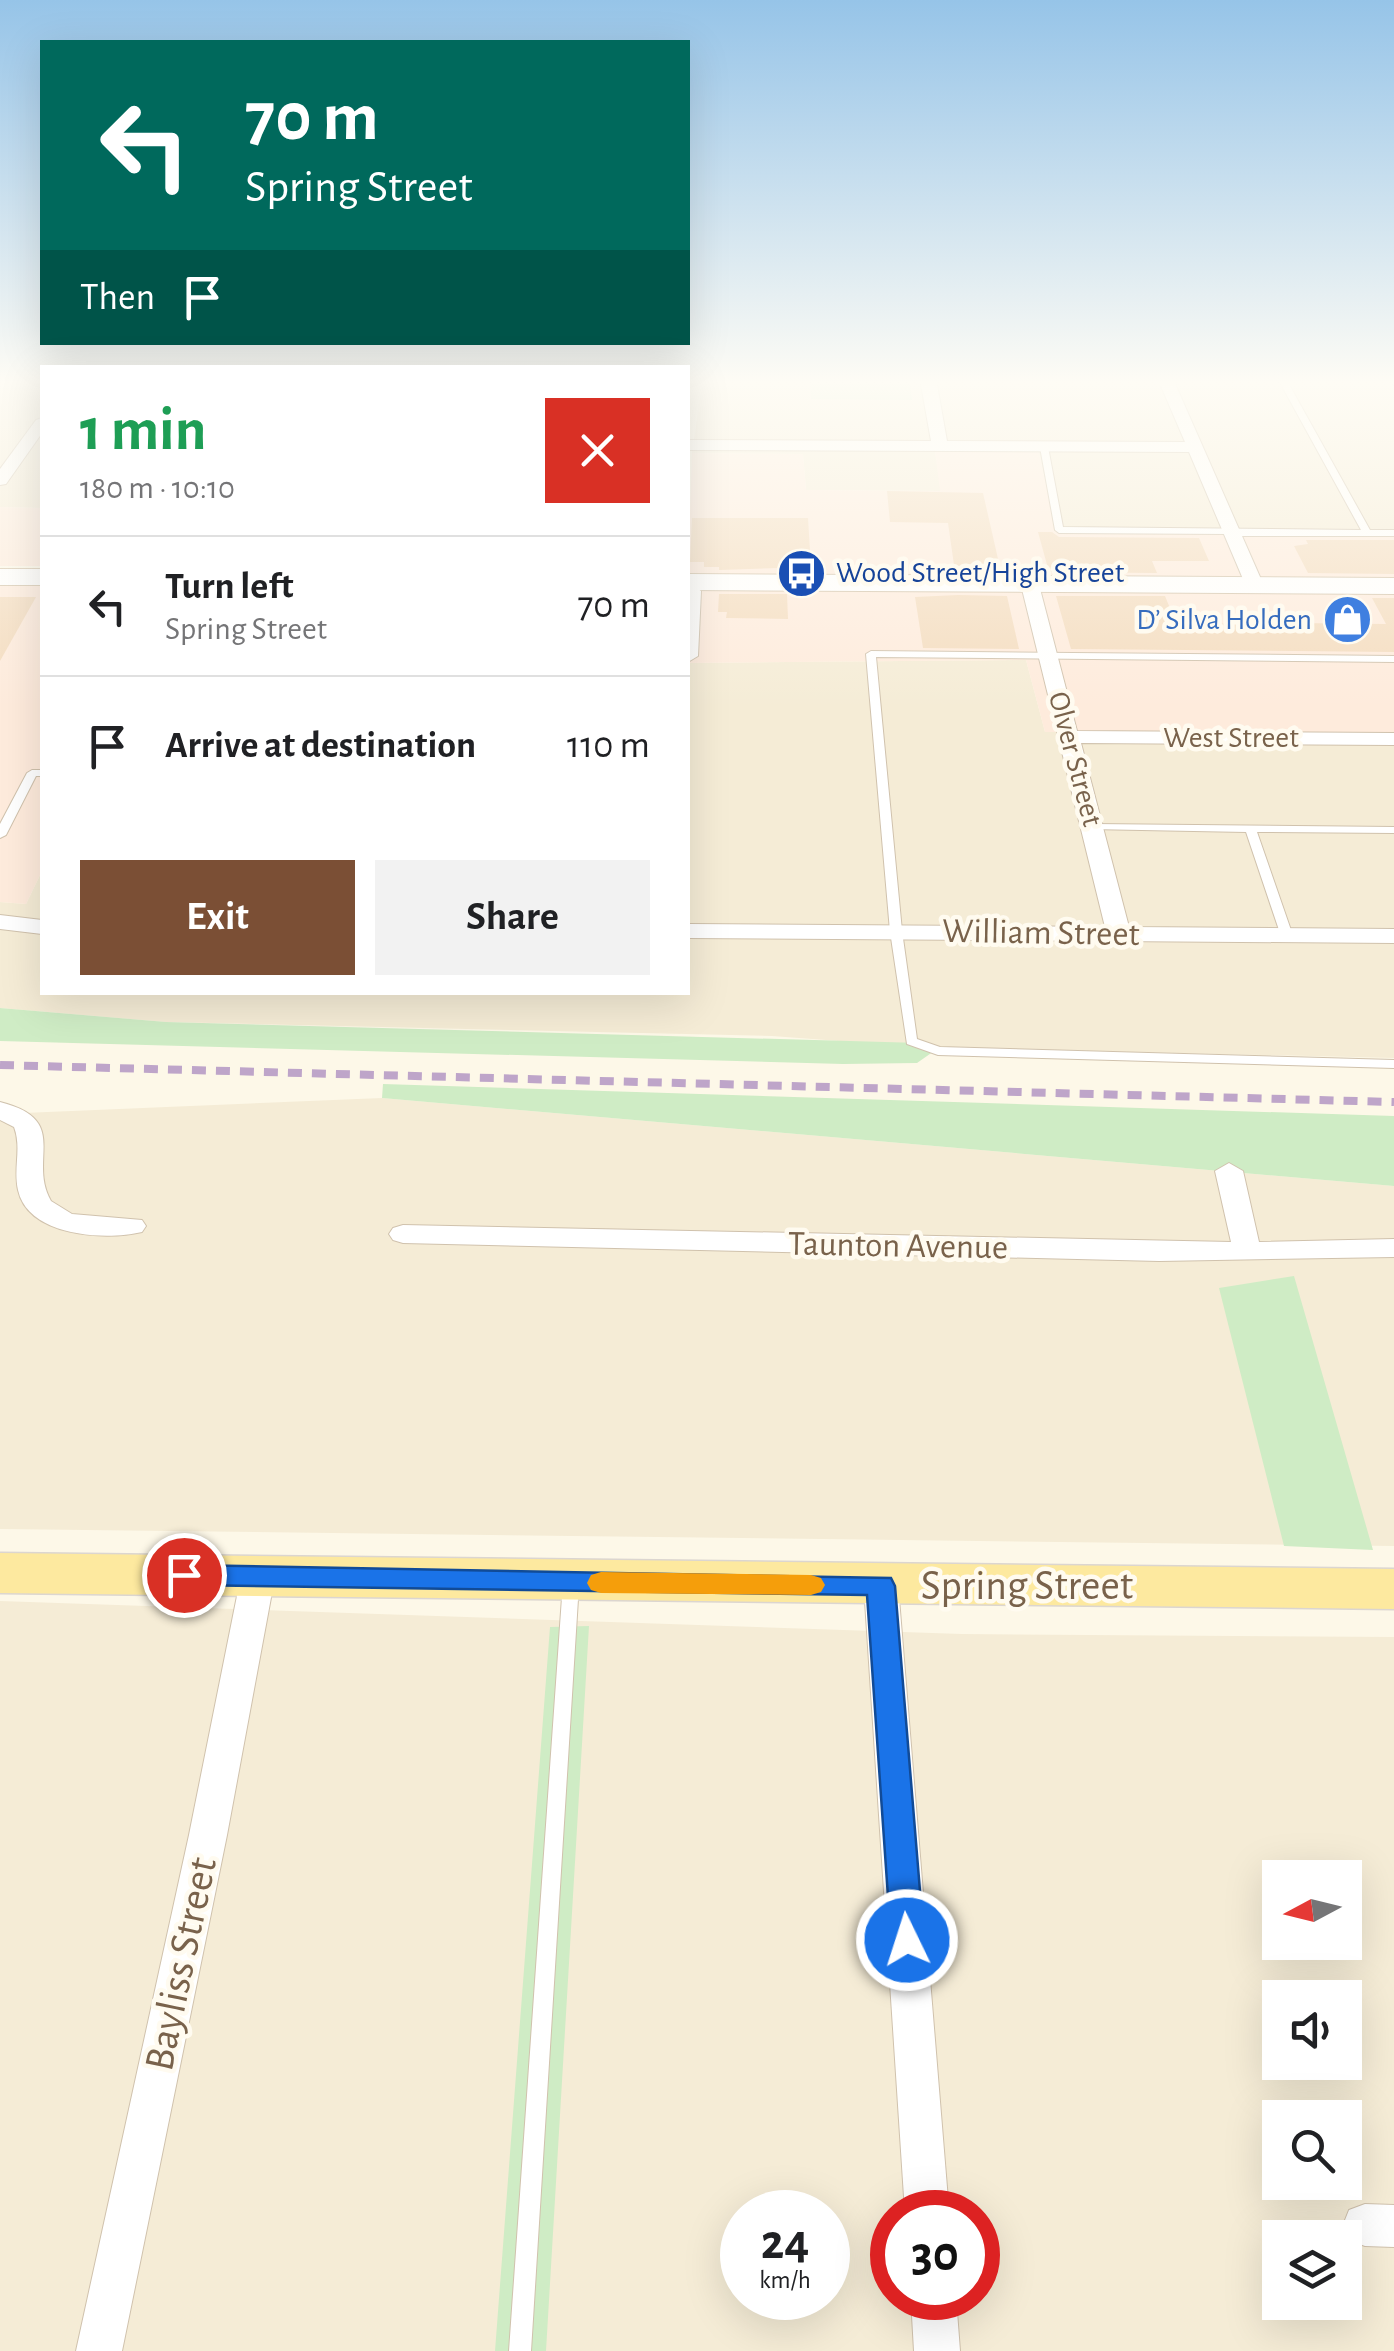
<!DOCTYPE html>
<html lang="en">
<head>
<meta charset="utf-8">
<style>
  :root { --surface:#fff; --page:#f2f2f2; --text:#202124; --muted:#757577; --line:#e0e0e0; --accent:#7b4f35 }
  body { margin:0; font-family:"Alegreya Sans",sans-serif; background:var(--page); color:var(--text); height:100vh; display:flex; flex-direction:column; font-size:38px; white-space:nowrap }
  * { box-sizing:border-box; margin:0 }
  p { font-size:32px; color:var(--muted) }
  .icon { flex:none; width:55px; height:55px; fill:none; stroke:currentColor; stroke-width:2; stroke-linecap:round; stroke-linejoin:round }
  .map { position:relative; flex:1; overflow:hidden }
  .sheet { position:absolute; left:40px; top:365px; width:650px; height:630px; display:flex; flex-direction:column; background:var(--surface); border-radius:0px; box-shadow:0 10px 40px #0002 }
  .sheet>* { flex:none }
  .hud { position:absolute; left:40px; top:40px; width:650px; height:305px; border-radius:0px; box-shadow:0 10px 40px #0002; background:#00695c; color:#fff; overflow:hidden }
  .needle { width:65px; rotate:263deg }
  .buttons { position:absolute; left:1262px; top:1860px; display:grid; gap:20px }
  .buttons a { display:grid; place-items:center; width:100px; height:100px; border-radius:0px; background:var(--surface); box-shadow:0 10px 40px #0002; font-size:50px }
  .speed { position:absolute; left:720px; top:2190px; display:flex; gap:20px; font-size:50px; font-weight:700; text-align:center }
  .speed>* { display:grid; place-content:center; width:130px; height:130px; border-radius:50%; background:var(--surface); box-shadow:0 10px 40px #0002; line-height:1 }
  .speed small { font-size:25px; font-weight:400 }
  .speed .limit { border:15px solid #d22; background:#fff; color:#111 }
  .pin { position:absolute; display:grid; place-items:center; width:85px; height:85px; color:#fff; margin:-42px; border:5px solid #fff; border-radius:50%; box-shadow:0 2px 10px #0007 }
  .me { position:absolute; width:110px; margin:-55px; rotate:356deg; stroke-linejoin:round; filter:drop-shadow(0 0 8px #0008) }
  .turn { display:flex; align-items:center; gap:35px; height:210px; padding:0 40px; font-size:45px }
  .turn .icon { width:130px; height:130px; stroke-width:2.5 }
  .turn b { display:block; font-size:70px; line-height:85px }
  .then { display:flex; align-items:center; height:95px; padding:0 40px; background:#0003; gap:20px; font-size:38px }
  .round { display:grid; place-items:center; flex:none; width:105px; height:105px; border-radius:0px; background:var(--page) }
  .headline { display:flex; align-items:center; justify-content:space-between; height:170px; padding:0 40px }
  h1 { font-size:60px; font-weight:600; line-height:75px; color:#1e9e55 }
  .primary-button { display:flex; gap:20px; margin-top:auto; padding:20px 40px }
  .primary-button a { flex:1; height:115px; border-radius:0px; background:var(--accent); color:#fff; font-size:40px; font-weight:600; line-height:115px; text-align:center }
  .primary-button a+a { background:var(--page); color:var(--text) }
  ul { padding:0; list-style:none }
  li { display:flex; align-items:center; gap:30px; height:140px; padding:0 40px; border-top:2px solid var(--line) }
  li div { flex:1 }
  li b { display:block; font-size:38px }
  li em { font-style:normal }
  .map>svg:first-child { display:block }
  .residential { fill:#f5ecd6; fill-rule:evenodd }
  .commercial { fill:#feebdc }
  .green { fill:#cfecc5 }
  .building { fill:#f4dcbf }
  .lines { fill:none; stroke-linecap:round; stroke-linejoin:round }
  .lane-casing { stroke:#d0c2ad; stroke-width:2 }
  .street-casing { stroke:#d0c2ad; stroke-width:2 }
  .secondary-casing { stroke:#d3c3aa; stroke-width:2 }
  .primary-casing { stroke:#dcd6d0; stroke-width:3 }
  .lane { fill:#fff; fill-rule:evenodd }
  .street { fill:#fff; fill-rule:evenodd }
  .secondary { fill:#fff; fill-rule:evenodd }
  .primary { fill:#fde99f; fill-rule:evenodd }
  .rail { stroke:#bea5c9; stroke-width:8; stroke-dasharray:14 10; stroke-linecap:butt }
  .route { fill:#1a73e8; stroke:#114b97; stroke-width:2.5 }
  .slow { fill:#f59e0b }
  .labels { text-anchor:middle; dominant-baseline:central; stroke-width:9; stroke-linejoin:round; paint-order:stroke }
  .far-transit-label { font-size:30px; fill:#164399; stroke:#fffbf0; text-anchor:start }
  .far-shop-label { font-size:30px; fill:#366cbe; stroke:#fffbf0; text-anchor:end }
  .far-street-label { font-size:30px; fill:#79624b; stroke:#fffbf0 }
  .street-label { font-size:35px; fill:#79624b; stroke:#fffbf0 }
  .near-street-label { font-size:42px; fill:#79624b; stroke:#fffbf0 }
</style>
</head>
<body>
<div class="map">
<svg width="1394" height="2351" viewBox="0 0 1394 2351">
  <rect width="100%" height="100%" fill="#fdf8e8"/>
  <path class="residential" d="M0 379H42V508L0 507Z
    M703 379H1394V531L1056 529 1038 450 935 451 941 491 806 490 803 454 692 453Z
    M1026 660 1045 732 1394 733V1058L920 1047 772 1036 166 1022 0 1008V902L26 904 42 871V992H688V663Z
    M382 1098 1394 1186V1546L0 1529V1114Z
    M0 1601 962 1634 1394 1637V2351H0ZM1280 1878H1345V1942H1280ZM1280 1998H1345V2062H1280ZM1280 2118H1345V2182H1280ZM742 2212H828V2298H742ZM892 2212H978V2298H892ZM1280 2238H1345V2302H1280Z"/>
  <path class="commercial" d="M1038 449 1056 529 1394 530V578L688 574 692 453 803 454 806 490 940 491 935 450Z
    M0 507 42 508V566H0Z
    M0 585H42V871L26 904 0 902Z
    M688 589 1394 593V733L1045 732 1026 660 688 663Z"/>
  <path class="green" d="M810 379H909L912 400 811 399Z
    M0 1008 166 1022 920 1043 937 1049 917 1063 843 1064 0 1041Z
    M383 1084 1394 1116V1186L382 1098Z
    M1294 1276 1373 1550 1284 1546 1219 1288Z
    M589 1626 546 2351H495L550 1627Z"/>
  <path class="building" d="M887 491 983 493 1001 572H955L948 523 890 522Z
    M692 518H808L811 567 719 570V567H704V562H690Z
    M1038 532H1052L1059 537 1199 538 1209 561H1152L1157 573 1049 572Z
    M1306 540H1394V574L1308 573 1294 546 1308 544Z
    M719 594H787L788 619 726 618 727 612H718Z
    M958 595 1007 596 1019 649 923 648 915 597Z
    M1056 596H1165L1176 623 1260 624 1257 617H1290L1293 623 1386 624 1372 598H1394V652L1071 649Z
    M0 597H36L0 661Z"/>
  <g class="lines">
    <defs>
      <path id="lane" d="M1278 379H1286L1370 530H1394V536H1232L1228 534 1059 533 1055 530 1040 447 1044 445 1048 447 1063 527 1361 530Z
        M871 651 1394 656V662L876 657 902 931 917 1039 940 1047 1394 1060V1068L938 1055 907 1044 890 931 866 654Z
        M32 770H42V776H36L6 835 0 838V824L27 773Z
        M1093 824 1394 827V833L1257 832 1293 936 1287 940 1281 936 1246 832 1089 829 1087 827Z
        M571 1577 577 1579 579 1583 531 2351H509L563 1583 565 1579Z"/>
      <path id="street" d="M920 379H936L947 441 1185 442 1158 379H1173L1264 586 1255 591 1246 586 1189 452 688 450V440L931 441Z
        M1385 379H1394V385Z
        M42 418V433L6 484 0 485V469L36 420Z
        M1030 580 1039 585 1077 731 1394 733V745L1081 743 1129 927 1394 929V943L688 938V924L1105 927 1021 585Z
        M688 582 701 591 698 656 688 662Z
        M0 915 42 920V934L0 929Z
        M0 1102C72 1120 27 1159 51 1201L72 1214 142 1220 146 1226 142 1232C104 1241 28 1236 18 1190 13 1168 22 1148 14 1127L0 1120Z
        M1229 1163 1243 1171 1259 1242 1394 1239V1257L1159 1261 403 1243 393 1240 389 1234 393 1228 403 1225 1231 1242 1215 1171Z
        M258 1564 270 1567 275 1576 227 1835 122 2351H76L189 1835 241 1576 246 1567Z
        M881 1574 893 1577 898 1586 949 2212H905L864 1586 869 1577Z
        M1365 2204 1394 2205V2247L1365 2246 1349 2240 1343 2225 1349 2210Z
        M911 2298H956L960 2351H914Z"/>
      <path id="secondary" d="M0 569H42V585H0Z
        M688 574 1394 578V594L688 590Z"/>
      <path id="primary" d="M0 1553 1394 1569V1609L0 1593Z"/>
    </defs>
    <use href="#lane" class="lane-casing"/>
    <use href="#street" class="street-casing"/>
    <use href="#secondary" class="secondary-casing"/>
    <use href="#primary" class="primary-casing"/>
    <use href="#lane" class="lane"/>
    <use href="#street" class="street"/>
    <use href="#secondary" class="secondary"/>
    <use href="#primary" class="primary"/>
    <path class="rail" d="M0 1065 1394 1102"/>
  </g>
  <linearGradient id="sky" x2="0" y2="1"><stop stop-color="#96c4e8"/><stop offset="0.54" stop-color="#fefcf5"/><stop offset="1" stop-color="#fefcf5" stop-opacity="0"/></linearGradient>
  <rect width="1394" height="708" fill="url(#sky)"/>
  <path class="route" d="M184 1565 891 1578 895 1586 924 1940 919 1950 907 1954 896 1950 891 1940 867 1595 184 1585 175 1582 171 1575 175 1568Z"/>
  <path class="slow" d="M601 1572 811 1575 821 1578 825 1585 821 1592 811 1595 601 1593 591 1590 587 1583 591 1575Z"/>
  <defs>
    <symbol id="bus-disc" viewBox="-11 -11 22 22"><circle r="9.5" fill="#1a4fb4" stroke="#fffbf0"/><path d="M-5-6H5V4H4V6H2V4H-2V6H-4V4H-5ZM-3.5-4V0h7V-4ZM-3.5 1.2v1.5H-2V1.2ZM2 1.2v1.5H3.5V1.2Z" fill="#fff"/></symbol>
    <symbol id="shop-disc" viewBox="-11 -11 22 22"><circle r="9.5" fill="#3f7fe0" stroke="#fffbf0"/><path d="M-5-2.5h2.3a2.7 3.5 0 0 1 5.4 0H5L5.5 6h-11ZM-1.5-2.5h3a1.5 2.3 0 0 0-3 0Z" fill="#fff"/></symbol>
  </defs>
  <g fill-rule="evenodd">
    <use href="#bus-disc" x="774" y="546" width="55" height="55"/>
    <use href="#shop-disc" x="1320" y="592" width="55" height="55"/>
  </g>
  <g class="labels">
    <g class="far-transit-label">
      <text x="836" y="573">Wood Street/High Street</text>
    </g>
    <g class="far-shop-label">
      <text x="1312" y="620">D’ Silva Holden</text>
    </g>
    <g class="far-street-label">
      <text x="1231" y="738">West Street</text>
      <text transform="translate(1075 759) rotate(75)">Olver Street</text>
    </g>
    <g class="street-label">
      <text transform="translate(1041 933) rotate(1)">William Street</text>
      <text transform="translate(898 1246) rotate(1)">Taunton Avenue</text>
    </g>
    <g class="near-street-label">
      <text x="1027" y="1586">Spring Street</text>
      <text transform="translate(181 1964) rotate(-78)">Bayliss Street</text>
    </g>
  </g>
</svg>
<div class="buttons">
<a><svg class="needle" viewBox="-14 -14 28 28"><path d="M0-13l5 13h-10z" fill="#e53935"/><path d="M0 13l5-13h-10z" fill="#757577"/></svg></a>
<a><svg class="icon" aria-label="sound" viewBox="0 0 24 24"><path d="M4 9h4l5-4v14l-5-4H4zM17 9q2 3 0 6"/></svg></a>
<a><svg class="icon" aria-label="search" viewBox="0 0 24 24"><circle cx="10" cy="10" r="6"/><path d="M15 15l6 6"/></svg></a>
<a><svg class="icon" aria-label="layers" viewBox="0 0 24 24"><path d="M12 4l9 5-9 5-9-5zM3 14l9 5 9-5"/></svg></a>
</div>
<div class="speed"><div>24<small>km/h</small></div><div class="limit">30</div></div>
<div class="pin" style="left:184px;top:1575px;background:#d93025"><svg class="icon" aria-label="arrive" viewBox="0 0 24 24"><path d="M6 21V4h12l-3 4 3 4H6"/></svg></div>
<svg class="me" style="left:907px;top:1940px" viewBox="-20 -20 40 40"><circle r="17" fill="#1a73e8" stroke="#fff" stroke-width="3"/><path d="M0-11L8 9 0 5-8 9z" fill="#fff"/></svg>
<div class="hud">
<div class="turn"><svg class="icon" aria-label="left" viewBox="0 0 24 24"><path d="M17 20v-9H6M10 6l-5 5 5 5"/></svg><div><b>70 m</b>Spring Street</div></div>
<div class="then">Then<svg class="icon" aria-label="arrive" viewBox="0 0 24 24"><path d="M6 21V4h12l-3 4 3 4H6"/></svg></div>
</div>
<section class="sheet">
<div class="headline"><div><h1>1 min</h1><p>180 m · 10:10</p></div><a class="round" style="background:#d93025;color:#fff"><svg class="icon" aria-label="close" viewBox="0 0 24 24"><path d="M6 6l12 12M18 6L6 18"/></svg></a></div>
<ul>
<li><svg class="icon" aria-label="left" viewBox="0 0 24 24"><path d="M17 20v-9H6M10 6l-5 5 5 5"/></svg><div><b>Turn left</b><p>Spring Street</p></div><em>70 m</em></li>
<li><svg class="icon" aria-label="arrive" viewBox="0 0 24 24"><path d="M6 21V4h12l-3 4 3 4H6"/></svg><div><b>Arrive at destination</b></div><em>110 m</em></li>
</ul>
<div class="primary-button"><a>Exit</a><a>Share</a></div>
</section>
</div>
</body>
</html>
